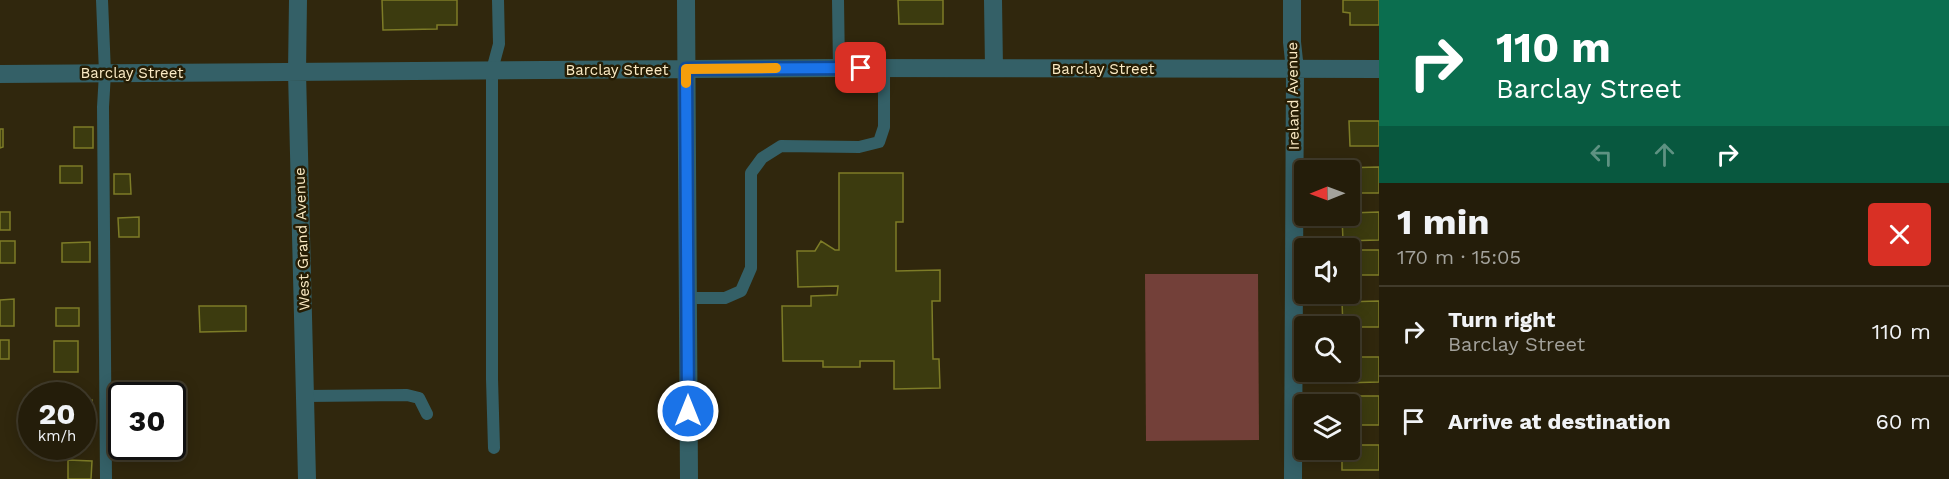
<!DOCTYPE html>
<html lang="en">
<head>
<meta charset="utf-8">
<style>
  :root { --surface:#241d0a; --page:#2c2613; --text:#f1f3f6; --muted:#a3a29c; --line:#413b2b }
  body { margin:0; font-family:"Work Sans",sans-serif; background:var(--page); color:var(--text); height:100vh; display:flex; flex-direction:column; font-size:22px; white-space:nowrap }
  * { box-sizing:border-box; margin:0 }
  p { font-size:20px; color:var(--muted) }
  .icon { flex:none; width:33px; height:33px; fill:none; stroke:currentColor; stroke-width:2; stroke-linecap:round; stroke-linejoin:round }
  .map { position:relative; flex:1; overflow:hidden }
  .drawer { display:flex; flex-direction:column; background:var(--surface); width:570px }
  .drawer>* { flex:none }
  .hud { background:#0b6e4f; color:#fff; overflow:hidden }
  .needle { width:39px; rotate:269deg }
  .tools { position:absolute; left:1294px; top:160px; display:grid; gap:12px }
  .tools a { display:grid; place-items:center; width:66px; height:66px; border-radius:6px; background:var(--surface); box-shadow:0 3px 15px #0003,0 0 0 2px var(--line); font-size:30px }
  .speed { position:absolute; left:18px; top:382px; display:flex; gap:12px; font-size:30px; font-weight:700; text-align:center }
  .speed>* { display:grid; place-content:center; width:78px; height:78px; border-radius:50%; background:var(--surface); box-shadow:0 3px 15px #0003,0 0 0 2px var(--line); line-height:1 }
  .speed small { font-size:15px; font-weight:400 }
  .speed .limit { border:3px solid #111; border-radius:9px; background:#fff; color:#111 }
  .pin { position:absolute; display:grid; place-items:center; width:51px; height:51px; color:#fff; margin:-26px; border-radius:12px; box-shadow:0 3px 9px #0006 }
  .me { position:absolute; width:66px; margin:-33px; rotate:0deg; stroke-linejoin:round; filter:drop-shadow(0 0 4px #0008) }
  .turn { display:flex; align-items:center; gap:21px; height:126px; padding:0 18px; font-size:27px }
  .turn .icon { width:78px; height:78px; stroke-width:2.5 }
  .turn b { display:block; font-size:42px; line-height:51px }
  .lanes { display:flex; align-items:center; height:57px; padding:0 18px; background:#0003; justify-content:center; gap:30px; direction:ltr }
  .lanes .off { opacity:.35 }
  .round { display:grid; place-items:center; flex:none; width:63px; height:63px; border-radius:6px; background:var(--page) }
  .overview { display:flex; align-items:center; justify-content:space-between; height:102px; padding:0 18px }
  h1 { font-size:36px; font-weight:700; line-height:45px }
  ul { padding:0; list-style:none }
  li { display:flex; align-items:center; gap:18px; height:90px; padding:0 18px; border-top:2px solid var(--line) }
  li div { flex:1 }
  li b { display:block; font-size:22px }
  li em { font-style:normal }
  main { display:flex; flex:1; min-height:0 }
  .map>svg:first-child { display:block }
  .green { fill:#734039 }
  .building { fill:#3c3b0f; stroke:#7d7c27; stroke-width:1.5 }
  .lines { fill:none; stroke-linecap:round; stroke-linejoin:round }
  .lane { stroke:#346067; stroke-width:12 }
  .street { stroke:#346067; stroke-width:18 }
  .route-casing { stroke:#114b97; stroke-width:15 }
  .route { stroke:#1a73e8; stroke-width:10 }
  .slow { stroke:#f59e0b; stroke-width:10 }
  .labels { text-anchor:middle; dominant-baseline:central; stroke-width:5; stroke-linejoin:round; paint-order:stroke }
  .street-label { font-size:15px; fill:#fbebc5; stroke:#261d04 }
</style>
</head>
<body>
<main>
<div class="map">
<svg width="1379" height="479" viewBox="0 0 1379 479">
  <rect width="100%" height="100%" fill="#30270d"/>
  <path class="green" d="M1145 274H1258L1259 440 1146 441Z"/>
  <path class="building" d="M382 0H457V25H437V29L383 30Z
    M898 0H943V24H899Z
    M1343 0H1379V25H1350V13L1343 12Z
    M1349 121H1379V146H1350Z
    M74 127H93V148H74Z
    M0 129H3V147L0 148Z
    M60 166H82V183H60Z
    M1379 167V193H1350V171H1340V168Z
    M839 173H903V222H896V271L940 270V301H932L933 359H939L940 388 894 389V361H860V367H823V361H783L782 306H811V296L837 295 838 286 798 287 797 251H815L821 241 835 250H839Z
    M114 174H130L131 194H114Z
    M0 212H10V230H0Z
    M1379 212V240L1343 241 1342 216H1350V213Z
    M139 217V237H119L118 218Z
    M0 241H15V263H0Z
    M90 242V262H62V243Z
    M1350 250H1379V275H1350Z
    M14 299V326H0V300Z
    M1379 301V327H1343L1342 302Z
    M199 306H246V331L200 332Z
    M56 308H79V326H56Z
    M0 340H9V359H0Z
    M54 341H78V372H54Z
    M1350 357H1379V382L1342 383V372H1350Z
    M1341 396H1379V425H1350V405H1341Z
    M92 400V421H82V401Z
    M1350 445H1379V470H1342V450H1350Z
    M68 460 92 461 91 479H68Z"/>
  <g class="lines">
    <path class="lane" d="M102 0 105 73 103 107 106 479
      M838 0 839 68
      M688 298H725L741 291 751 268V173L762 158 781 146 859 147 879 142 884 127V68
      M306 396 407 395 419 398 427 414
      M494 448 492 379V70L499 44 498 0"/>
    <path class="street" d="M298 0 297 72 307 479
      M686 0 689 479
      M993 0 994 68
      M1292 0V42L1295 70 1293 479
      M0 74 839 68 1379 69"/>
  </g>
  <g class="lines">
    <defs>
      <path id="route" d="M688 411 686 69 861 68"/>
    </defs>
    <use href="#route" class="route-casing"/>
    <use href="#route" class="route"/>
    <path class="slow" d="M686 83V69L776 68"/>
  </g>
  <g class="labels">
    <g class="street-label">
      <text x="1103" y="69">Barclay Street</text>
      <text x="617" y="70">Barclay Street</text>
      <text x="132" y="73">Barclay Street</text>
      <text transform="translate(1293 96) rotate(-91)">Ireland Avenue</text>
      <text transform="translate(302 239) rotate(-92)">West Grand Avenue</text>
    </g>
  </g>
</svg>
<div class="tools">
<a><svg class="needle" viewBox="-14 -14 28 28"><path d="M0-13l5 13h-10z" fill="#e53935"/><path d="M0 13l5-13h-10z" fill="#a3a29c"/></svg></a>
<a><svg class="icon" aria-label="sound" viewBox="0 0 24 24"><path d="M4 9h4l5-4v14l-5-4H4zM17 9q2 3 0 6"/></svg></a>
<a><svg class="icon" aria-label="search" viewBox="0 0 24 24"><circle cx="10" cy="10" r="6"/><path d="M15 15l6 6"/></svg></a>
<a><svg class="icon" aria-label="layers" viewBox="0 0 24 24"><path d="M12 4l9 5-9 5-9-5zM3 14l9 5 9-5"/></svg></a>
</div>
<div class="speed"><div>20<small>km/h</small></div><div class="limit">30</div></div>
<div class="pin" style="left:861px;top:68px;background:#d93025"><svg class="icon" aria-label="arrive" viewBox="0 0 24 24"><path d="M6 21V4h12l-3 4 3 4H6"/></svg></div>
<svg class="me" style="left:688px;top:411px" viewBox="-20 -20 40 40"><circle r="17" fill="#1a73e8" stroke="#fff" stroke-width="3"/><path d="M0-11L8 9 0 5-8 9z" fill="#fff"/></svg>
</div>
<section class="drawer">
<div class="hud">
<div class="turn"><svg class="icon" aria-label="right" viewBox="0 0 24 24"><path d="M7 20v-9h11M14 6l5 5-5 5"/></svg><div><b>110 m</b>Barclay Street</div></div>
<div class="lanes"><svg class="icon off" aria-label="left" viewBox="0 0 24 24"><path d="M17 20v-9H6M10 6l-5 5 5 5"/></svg><svg class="icon off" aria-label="ahead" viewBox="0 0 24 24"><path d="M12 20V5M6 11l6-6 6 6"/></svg><svg class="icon" aria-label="right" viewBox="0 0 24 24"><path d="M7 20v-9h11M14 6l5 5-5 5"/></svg></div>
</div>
<div class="overview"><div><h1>1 min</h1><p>170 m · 15:05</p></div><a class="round" style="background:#d93025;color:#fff"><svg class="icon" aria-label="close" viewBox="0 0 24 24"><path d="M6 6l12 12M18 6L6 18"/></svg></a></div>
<ul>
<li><svg class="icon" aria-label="right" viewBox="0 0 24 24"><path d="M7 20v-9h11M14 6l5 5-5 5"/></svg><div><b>Turn right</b><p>Barclay Street</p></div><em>110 m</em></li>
<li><svg class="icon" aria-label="arrive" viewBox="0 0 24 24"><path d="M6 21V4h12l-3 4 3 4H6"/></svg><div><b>Arrive at destination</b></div><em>60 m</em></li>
</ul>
</section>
</main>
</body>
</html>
